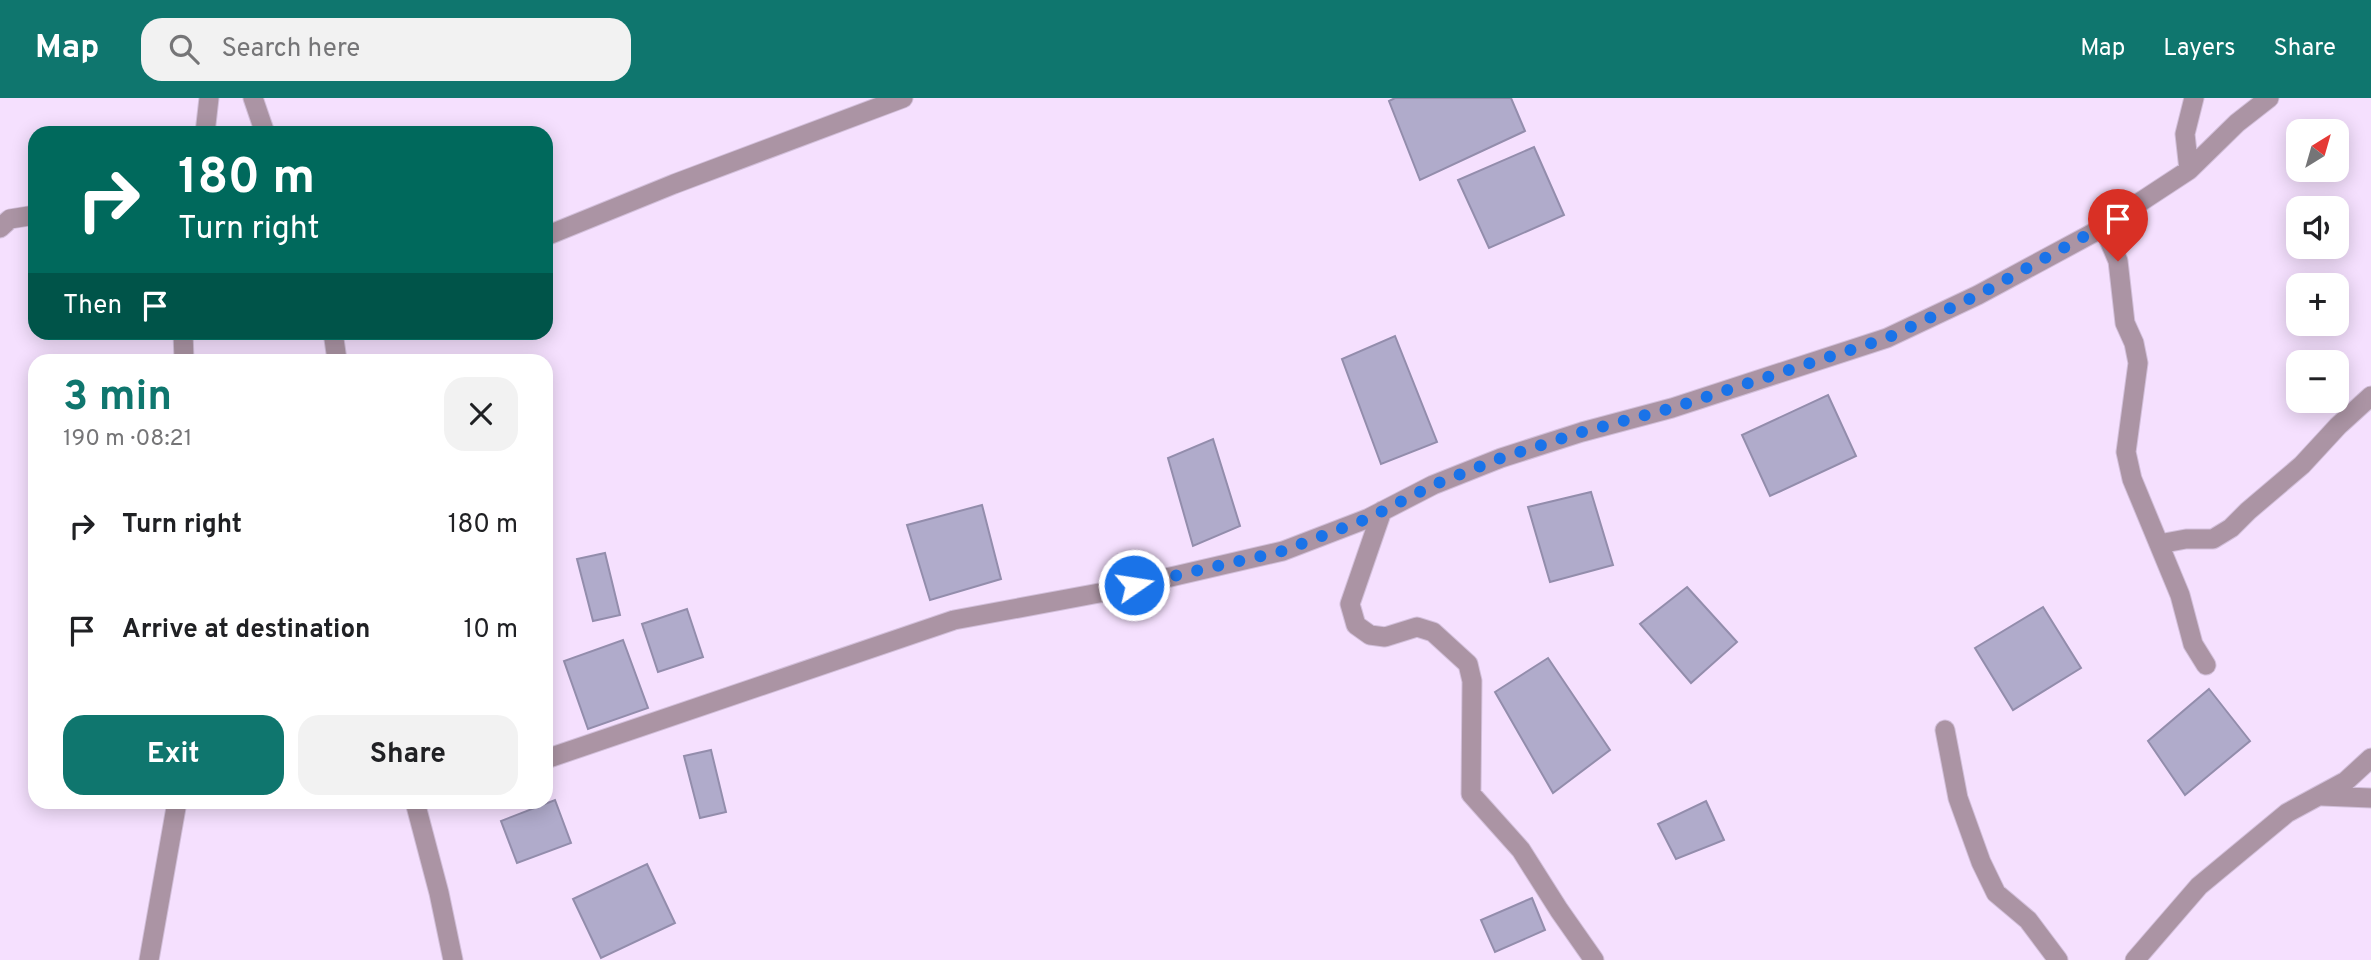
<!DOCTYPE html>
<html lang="en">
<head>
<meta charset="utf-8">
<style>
  :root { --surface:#fff; --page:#f2f2f2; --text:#202124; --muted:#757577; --accent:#0f766e }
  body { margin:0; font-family:Overpass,sans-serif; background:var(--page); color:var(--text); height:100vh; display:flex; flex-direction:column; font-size:26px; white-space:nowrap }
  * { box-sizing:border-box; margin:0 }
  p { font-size:23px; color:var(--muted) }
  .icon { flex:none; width:38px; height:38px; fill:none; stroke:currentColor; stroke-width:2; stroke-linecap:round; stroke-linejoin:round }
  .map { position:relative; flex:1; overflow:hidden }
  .side { position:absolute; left:28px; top:256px; width:525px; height:455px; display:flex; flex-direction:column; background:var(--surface); border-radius:21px; box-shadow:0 4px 18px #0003 }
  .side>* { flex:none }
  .guide { position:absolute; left:28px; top:28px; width:525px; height:214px; border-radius:21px; box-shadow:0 4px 18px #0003; background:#00695c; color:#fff; overflow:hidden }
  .needle { width:46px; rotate:37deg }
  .fabs { position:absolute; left:2286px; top:21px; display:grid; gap:14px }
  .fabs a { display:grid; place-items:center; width:63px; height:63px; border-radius:14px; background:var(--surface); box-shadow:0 4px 18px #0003; font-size:35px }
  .pin { position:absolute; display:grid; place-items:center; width:60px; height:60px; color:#fff; margin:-72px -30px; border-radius:50% 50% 50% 0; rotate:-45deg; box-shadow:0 0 7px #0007 }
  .pin .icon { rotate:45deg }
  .me { position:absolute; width:77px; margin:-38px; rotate:77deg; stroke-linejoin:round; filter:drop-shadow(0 0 5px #0008) }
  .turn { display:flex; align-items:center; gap:24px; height:147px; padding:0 35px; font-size:32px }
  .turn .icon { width:91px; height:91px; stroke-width:2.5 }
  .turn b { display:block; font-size:49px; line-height:60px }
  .then { display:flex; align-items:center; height:66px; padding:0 35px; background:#0003; gap:14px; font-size:26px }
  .round { display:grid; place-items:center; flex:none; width:74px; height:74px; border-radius:21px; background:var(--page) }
  .summary { display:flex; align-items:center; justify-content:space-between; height:119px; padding:0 35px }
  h1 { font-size:42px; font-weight:700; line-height:52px; color:var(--accent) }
  .button { display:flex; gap:14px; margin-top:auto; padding:14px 35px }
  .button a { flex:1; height:80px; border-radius:21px; background:var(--accent); color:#fff; font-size:28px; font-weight:700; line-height:80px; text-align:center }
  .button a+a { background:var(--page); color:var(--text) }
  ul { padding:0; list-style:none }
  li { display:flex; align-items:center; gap:21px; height:105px; padding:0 35px }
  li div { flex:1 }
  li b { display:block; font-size:26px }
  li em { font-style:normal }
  header { display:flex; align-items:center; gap:42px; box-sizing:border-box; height:98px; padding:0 35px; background:var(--accent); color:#fff }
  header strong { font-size:33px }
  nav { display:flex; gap:38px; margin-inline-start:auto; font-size:24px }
  .search { width:490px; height:63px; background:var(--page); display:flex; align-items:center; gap:18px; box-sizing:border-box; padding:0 24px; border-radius:21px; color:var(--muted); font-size:26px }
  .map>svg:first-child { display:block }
  .building { fill:#b0abcb; stroke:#938dac; stroke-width:2 }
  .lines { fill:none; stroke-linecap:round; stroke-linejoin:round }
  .minor-casing { stroke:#d2bfda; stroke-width:21 }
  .minor { stroke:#ab94a4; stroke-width:19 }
  .route { stroke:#1a73e8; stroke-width:12; stroke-dasharray:0 21.6 }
</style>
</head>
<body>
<header>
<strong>Map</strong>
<div class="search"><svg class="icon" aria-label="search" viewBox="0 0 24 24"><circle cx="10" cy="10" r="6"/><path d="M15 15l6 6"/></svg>Search here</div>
<nav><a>Map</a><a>Layers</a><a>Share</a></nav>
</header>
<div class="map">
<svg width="2371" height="862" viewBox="0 0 2371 862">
  <rect width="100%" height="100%" fill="#f5e0fe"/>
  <path class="building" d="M1395 0H1511L1525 33 1420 82 1389 3Z
    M1534 49 1564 117 1489 150 1458 82Z
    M1395 238 1437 344 1381 366 1342 261Z
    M1828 297 1856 358 1770 398 1742 337Z
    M1213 341 1240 428 1193 448 1168 360Z
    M1591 394 1613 467 1550 484 1528 409Z
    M982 407 1001 481 930 502 907 427Z
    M605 455 620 517 593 523 577 461Z
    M1687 489 1737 544 1691 585 1640 526Z
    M2043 509 2081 570 2013 612 1975 550Z
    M687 511 703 559 658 574 642 526Z
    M623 542 648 610 588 631 564 563Z
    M1548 560 1610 652 1553 695 1495 594Z
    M2209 591 2250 643 2185 697 2148 643Z
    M711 652 726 714 700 720 684 658Z
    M555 702 571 745 517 765 501 723Z
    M1706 703 1724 742 1676 761 1658 726Z
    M647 766 675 825 601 860 573 801Z
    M1532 800 1545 832 1495 854 1481 822Z"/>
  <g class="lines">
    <defs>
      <path id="minor" d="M253 0 265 35
        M205 35 209 0
        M2189 72 2185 36 2194 0
        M2103 128 2118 163 2125 225 2134 245 2138 265 2126 354 2132 381 2180 497 2193 546 2206 567
        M0 130 10 121 35 117
        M546 138 674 86 903 0
        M183 234 184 262
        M333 234 337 262
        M1382 413 1350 506 1356 527 1370 537 1385 539 1417 529 1433 534 1468 566 1472 583 1471 696 1521 752 1559 812 1594 862
        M2159 446 2186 441H2213L2231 430 2248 413 2302 367 2338 328 2371 298
        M1945 632 1958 700 1981 764 1996 795 2028 822 2058 862
        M546 661 954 522 1110 493 1283 453 1369 420 1433 387 1501 360 1582 334 1672 310 1887 240 1978 197 2093 135 2189 72 2237 25 2269 0
        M2322 698 2371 700
        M415 704 439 795 453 862
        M149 862 177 704
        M2135 862 2199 788 2287 715 2346 683 2371 660"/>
    </defs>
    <use href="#minor" class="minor-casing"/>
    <use href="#minor" class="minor"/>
  </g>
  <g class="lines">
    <path class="route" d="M1134 487 1283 453 1369 420 1433 387 1501 360 1582 334 1672 310 1887 240 1978 197 2103 128 2118 163"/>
  </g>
</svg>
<div class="fabs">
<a><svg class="needle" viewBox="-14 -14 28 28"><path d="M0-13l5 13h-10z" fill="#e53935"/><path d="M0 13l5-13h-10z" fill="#757577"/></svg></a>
<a><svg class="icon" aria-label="sound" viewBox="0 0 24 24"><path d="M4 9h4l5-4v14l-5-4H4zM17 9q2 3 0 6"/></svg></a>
<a>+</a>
<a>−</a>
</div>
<div class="pin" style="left:2118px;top:163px;background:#d93025"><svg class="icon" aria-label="arrive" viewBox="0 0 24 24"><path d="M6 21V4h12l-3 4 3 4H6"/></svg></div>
<svg class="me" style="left:1134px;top:487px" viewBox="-20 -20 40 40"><circle r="17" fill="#1a73e8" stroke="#fff" stroke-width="3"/><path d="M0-11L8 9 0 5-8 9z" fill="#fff"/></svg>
<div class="guide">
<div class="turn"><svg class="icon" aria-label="right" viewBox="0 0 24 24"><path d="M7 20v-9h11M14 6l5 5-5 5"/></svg><div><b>180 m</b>Turn right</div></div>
<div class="then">Then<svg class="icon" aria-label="arrive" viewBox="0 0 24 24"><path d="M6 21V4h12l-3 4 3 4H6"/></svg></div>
</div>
<section class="side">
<div class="summary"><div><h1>3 min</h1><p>190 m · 08:21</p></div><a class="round"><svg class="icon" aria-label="close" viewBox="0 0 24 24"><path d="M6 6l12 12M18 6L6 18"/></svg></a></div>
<ul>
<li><svg class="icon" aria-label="right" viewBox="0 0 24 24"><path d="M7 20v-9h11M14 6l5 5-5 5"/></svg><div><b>Turn right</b></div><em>180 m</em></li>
<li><svg class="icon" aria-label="arrive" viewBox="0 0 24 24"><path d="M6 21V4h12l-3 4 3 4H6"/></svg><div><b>Arrive at destination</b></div><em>10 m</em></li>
</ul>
<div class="button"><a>Exit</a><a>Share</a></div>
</section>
</div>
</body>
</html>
